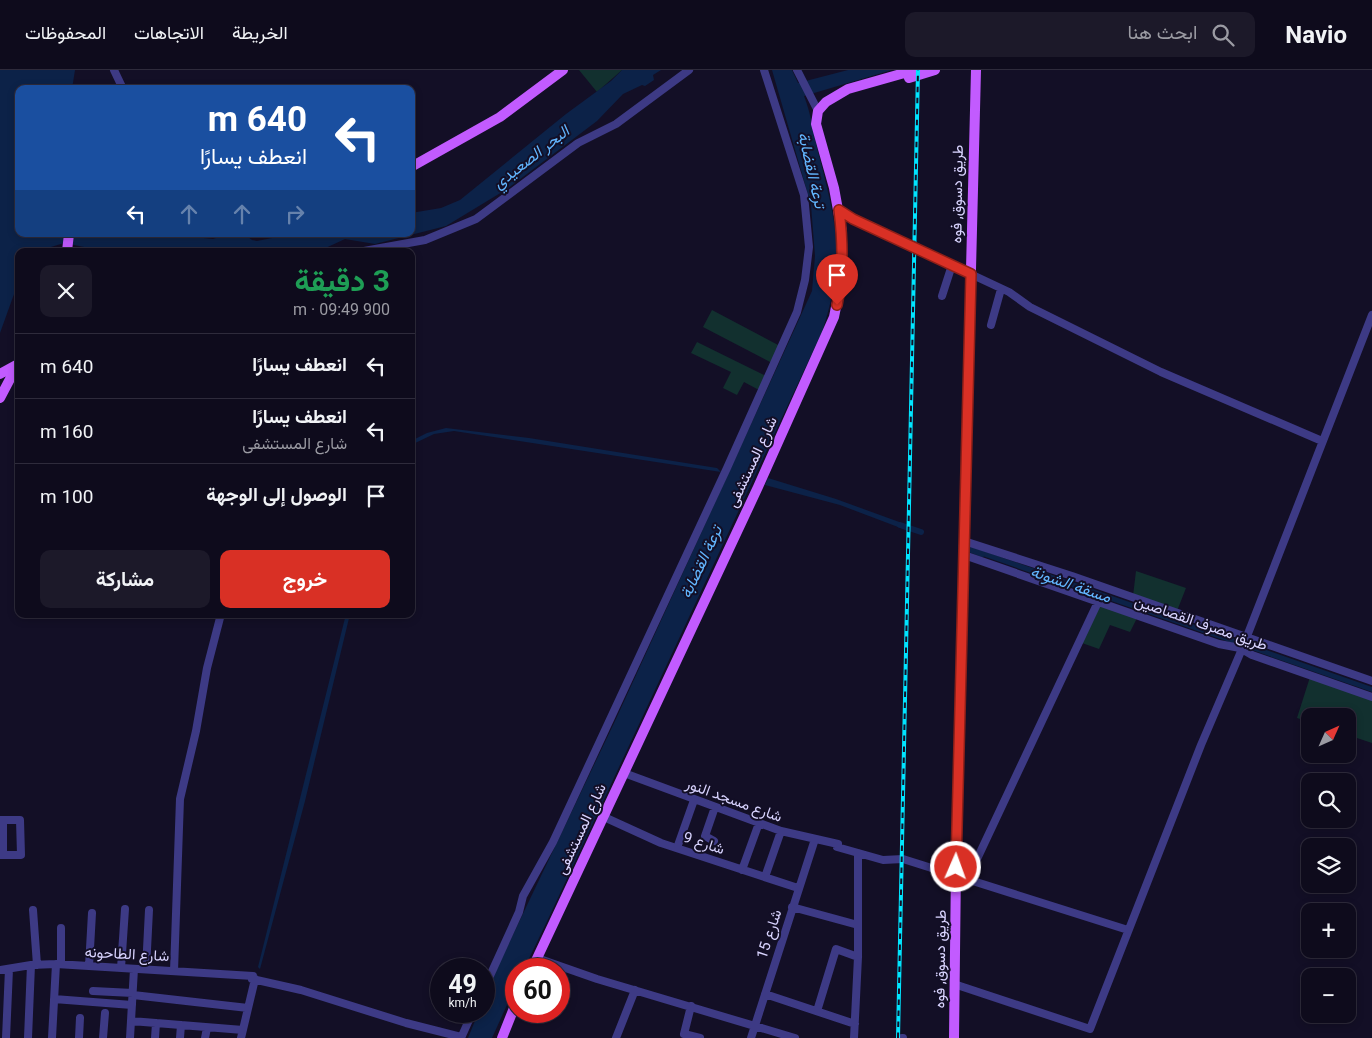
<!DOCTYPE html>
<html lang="ar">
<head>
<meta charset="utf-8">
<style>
  :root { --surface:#0e0b1c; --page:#1c1929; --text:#f1f3f6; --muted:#9b9ba3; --line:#2e2b3b; --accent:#d93025 }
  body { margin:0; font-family:Roboto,Vazirmatn,sans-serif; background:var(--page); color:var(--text); direction:rtl; height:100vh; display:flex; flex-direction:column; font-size:19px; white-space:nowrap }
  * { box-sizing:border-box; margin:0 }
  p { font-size:16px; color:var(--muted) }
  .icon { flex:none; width:28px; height:28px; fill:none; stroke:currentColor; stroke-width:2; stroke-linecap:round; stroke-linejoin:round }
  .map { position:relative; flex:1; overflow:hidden; direction:ltr }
  .details { position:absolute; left:15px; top:178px; width:400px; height:370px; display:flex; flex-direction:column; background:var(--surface); border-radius:10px; box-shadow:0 2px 8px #0003,0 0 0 1px var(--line); direction:rtl }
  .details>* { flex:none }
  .hud { position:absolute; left:15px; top:15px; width:400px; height:152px; border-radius:10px; box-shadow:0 2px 8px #0003,0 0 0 1px var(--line); direction:rtl; background:#1a4fa0; color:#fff; overflow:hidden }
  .needle { width:32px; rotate:45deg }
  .tools { position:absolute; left:1301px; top:638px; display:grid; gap:10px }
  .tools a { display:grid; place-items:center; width:55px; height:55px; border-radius:10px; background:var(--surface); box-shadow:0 2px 8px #0003,0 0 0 1px var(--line); font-size:25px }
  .speed { position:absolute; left:430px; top:888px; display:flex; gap:10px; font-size:25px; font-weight:700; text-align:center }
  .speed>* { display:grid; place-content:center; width:65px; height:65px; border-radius:50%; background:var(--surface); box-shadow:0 2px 8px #0003,0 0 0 1px var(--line); line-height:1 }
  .speed small { font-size:12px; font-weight:400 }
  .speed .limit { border:8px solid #d22; background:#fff; color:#111 }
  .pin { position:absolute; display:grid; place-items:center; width:42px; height:42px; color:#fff; margin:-51px -21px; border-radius:50% 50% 50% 0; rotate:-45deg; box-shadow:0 0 5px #0007 }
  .pin .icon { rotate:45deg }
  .me { position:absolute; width:55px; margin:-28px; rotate:2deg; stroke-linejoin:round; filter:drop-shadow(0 0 4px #0008) }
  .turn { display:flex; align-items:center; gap:18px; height:105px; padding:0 25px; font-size:22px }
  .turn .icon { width:65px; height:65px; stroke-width:2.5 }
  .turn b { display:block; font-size:35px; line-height:42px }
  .lanes { display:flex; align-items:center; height:48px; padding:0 25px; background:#0003; justify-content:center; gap:25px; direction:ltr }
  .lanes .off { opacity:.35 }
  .round { display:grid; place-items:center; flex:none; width:52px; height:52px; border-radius:10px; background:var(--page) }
  .summary { display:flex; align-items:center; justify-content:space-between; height:85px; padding:0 25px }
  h1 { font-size:30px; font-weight:700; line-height:38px; color:#1e9e55 }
  .primary-button { display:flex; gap:10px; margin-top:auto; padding:10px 25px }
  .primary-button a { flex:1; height:58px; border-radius:10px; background:var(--accent); color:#fff; font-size:20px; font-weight:700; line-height:58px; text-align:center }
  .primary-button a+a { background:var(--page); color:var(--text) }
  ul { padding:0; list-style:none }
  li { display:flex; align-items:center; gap:15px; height:65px; padding:0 25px; border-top:1px solid var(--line) }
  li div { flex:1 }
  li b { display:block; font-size:19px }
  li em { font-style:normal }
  header { display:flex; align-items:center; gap:30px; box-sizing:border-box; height:70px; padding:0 25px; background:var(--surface); border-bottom:1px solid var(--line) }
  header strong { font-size:24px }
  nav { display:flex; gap:28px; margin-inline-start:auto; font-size:18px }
  .search { width:350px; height:45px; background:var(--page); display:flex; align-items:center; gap:12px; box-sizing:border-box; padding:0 18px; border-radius:10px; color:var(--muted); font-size:19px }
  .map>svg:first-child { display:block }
  .green { fill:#12302f }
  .water { fill:#0c2248 }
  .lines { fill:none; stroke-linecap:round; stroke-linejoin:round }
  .canal { stroke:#0c2248; stroke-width:6 }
  .minor { stroke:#3d3a85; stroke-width:8 }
  .major { stroke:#c25bff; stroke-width:10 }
  .rail-casing { stroke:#00e5ff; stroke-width:4 }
  .rail { stroke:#130f26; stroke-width:2; stroke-dasharray:5.5; stroke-linecap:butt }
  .route-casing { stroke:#8d1f18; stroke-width:12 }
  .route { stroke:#d93025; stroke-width:9 }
  .labels { text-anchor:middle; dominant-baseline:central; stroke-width:4; stroke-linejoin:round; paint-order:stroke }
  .street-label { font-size:15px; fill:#d9d4ff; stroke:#130f26 }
  .water-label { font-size:16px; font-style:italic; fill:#62b6ff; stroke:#130f26 }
</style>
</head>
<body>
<header>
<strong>Navio</strong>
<div class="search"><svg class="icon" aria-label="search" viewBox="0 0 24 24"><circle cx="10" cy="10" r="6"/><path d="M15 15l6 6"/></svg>ابحث هنا</div>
<nav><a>الخريطة</a><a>الاتجاهات</a><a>المحفوظات</a></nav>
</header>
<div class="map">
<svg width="1372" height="968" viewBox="0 0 1372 968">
  <rect width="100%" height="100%" fill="#130f26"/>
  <path class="green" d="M579 0H622L597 22Z
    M712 240 780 276 772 293 703 257Z
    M697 272 766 306 759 320 744 312 737 325 723 318 731 302 691 283Z
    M1136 501 1186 518 1177 541 1133 526Z
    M1101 534 1137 548 1130 562 1110 555 1099 579 1082 573Z
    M1310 607 1372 629V673L1348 665V646H1310V652L1297 648Z"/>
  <path class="water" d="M0 0H75L72 19H19V164H166L213 169 216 168 214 164H244L252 170 257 171 292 164H411V143L441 138 460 130 566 44 611 11 622 0H661L653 5 654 10 645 16 642 15 623 24 597 51 507 119 446 156 375 174 345 169 319 181H104L64 173 38 181H19L18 213 0 263Z
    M772 0H792L798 13 848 0H892L804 26C811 44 814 64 818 82 837 155 846 189 822 262L550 845 524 899H516V915L492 968H468L479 941H484V930L498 896 615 651 812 221 815 186 811 135Z
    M446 358 529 368 717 398 721 402 454 361 434 364 411 375V371L427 363Z
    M768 408 836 429 902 453 906 455V460L840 435 765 415Z
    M975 478 1372 617V622L974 483Z
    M346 544H350L305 731 260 899 258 897Z"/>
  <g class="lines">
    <path class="canal" d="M900 455 921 462
      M961 476 982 484"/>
    <path class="minor" d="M114 0 123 19
      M797 0 818 41
      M839 140 853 149 1009 222 1030 237 1161 302 1322 371
      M250 164H252
      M364 181 425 170 476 149 578 73 616 54 689 0
      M942 226 952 195
      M991 255 1001 219
      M964 471 1072 506 1372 611
      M964 485 1219 574 1240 578 1252 585 1372 627
      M624 703 781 761 838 774
      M604 747 661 773 798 818
      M0 750H20L21 785H0
      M714 771 705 766 715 737
      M837 777 883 790 903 789 1128 860
      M677 778 694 730
      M3 785V750
      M956 797 970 795 977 789 1098 532
      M742 800 759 753
      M765 807 781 761
      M792 837 858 855
      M33 840 37 895
      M61 858V894
      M537 888 597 909 795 968
      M89 896 92 843
      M121 898 125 839
      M146 899 149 840
      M0 900 31 895 56 894 253 906
      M174 901 180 729 196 661 207 598 221 544
      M252 909 301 920 406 953 461 967
      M954 914 1090 959 1201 675 1242 579 1372 245
      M484 919 519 842 523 826 553 772 727 398 797 242 805 210 809 177 804 125 764 0
      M93 921 133 923
      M765 924 855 954
      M133 925 248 938
      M54 929 132 935
      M691 936 684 964 700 968
      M817 941 836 879 858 887
      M131 951 243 960
      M6 968 9 899
      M28 968 31 895
      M52 968 56 894
      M79 968 80 948
      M103 968 105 943
      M130 968 134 899
      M155 968 156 953
      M180 968 181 955
      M205 968 207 958
      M241 968 255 909
      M461 968 473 941
      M616 968 635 920
      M751 968 815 769
      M854 968 858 887V783
      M902 968H903"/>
    <path class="major" d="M909 8 935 0
      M411 97 500 47 563 0
      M67 181 69 164
      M0 304 18 294
      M0 328 19 292
      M532 899 758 417 834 247 842 207V162L834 118 816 54 818 41 826 32 848 19 915 0
      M502 968 516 933
      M954 968 956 797 976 0"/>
    <defs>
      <path id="rail" d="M898 968 918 0"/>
    </defs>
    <use href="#rail" class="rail-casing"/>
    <use href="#rail" class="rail"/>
  </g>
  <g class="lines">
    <defs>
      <path id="route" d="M837 235C844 203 843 172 839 140L853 149 971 204 956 797"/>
    </defs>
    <use href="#route" class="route-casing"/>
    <use href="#route" class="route"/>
  </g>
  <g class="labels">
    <g class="street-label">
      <text transform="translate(957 124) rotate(-89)">طريق دسوق, فوه</text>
      <text transform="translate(752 392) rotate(-65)">شارع المستشفى</text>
      <text transform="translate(1201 553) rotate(19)">طريق مصرف القصاصين</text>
      <text transform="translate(734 730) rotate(20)">شارع مسجد النور</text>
      <text transform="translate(581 759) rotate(-65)">شارع المستشفى</text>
      <text transform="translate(704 773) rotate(18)">شارع 9</text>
      <text transform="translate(769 864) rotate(-72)">شارع 15</text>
      <text transform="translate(127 884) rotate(3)">شارع الطاحونه</text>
      <text transform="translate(940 889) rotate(-89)">طريق دسوق, فوه</text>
    </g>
    <g class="water-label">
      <text transform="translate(531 87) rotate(-38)">البحر الصعيدي</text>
      <text transform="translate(812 100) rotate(77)">ترعة القضابة</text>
      <text transform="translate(701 492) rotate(-65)">ترعة القضابة</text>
      <text transform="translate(1071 514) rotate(19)">مسقة الشونة</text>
    </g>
  </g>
</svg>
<div class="tools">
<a><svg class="needle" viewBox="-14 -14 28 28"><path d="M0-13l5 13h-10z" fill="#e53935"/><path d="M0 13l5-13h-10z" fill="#9b9ba3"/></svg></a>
<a><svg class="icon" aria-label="search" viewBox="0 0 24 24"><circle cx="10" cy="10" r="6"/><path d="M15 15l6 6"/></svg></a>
<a><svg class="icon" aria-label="layers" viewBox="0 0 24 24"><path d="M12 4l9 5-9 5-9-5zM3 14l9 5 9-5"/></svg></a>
<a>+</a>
<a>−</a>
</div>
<div class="speed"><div>49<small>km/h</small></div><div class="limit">60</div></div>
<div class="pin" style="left:837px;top:235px;background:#d93025"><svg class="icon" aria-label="arrive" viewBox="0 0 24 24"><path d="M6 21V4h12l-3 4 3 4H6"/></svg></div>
<svg class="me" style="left:956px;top:797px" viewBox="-20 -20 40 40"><circle r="17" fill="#d93025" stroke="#fff" stroke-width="3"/><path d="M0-11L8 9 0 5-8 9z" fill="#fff"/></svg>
<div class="hud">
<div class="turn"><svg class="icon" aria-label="left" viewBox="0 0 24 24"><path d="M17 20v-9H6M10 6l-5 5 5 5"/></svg><div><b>640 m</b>انعطف يسارًا</div></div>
<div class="lanes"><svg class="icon" aria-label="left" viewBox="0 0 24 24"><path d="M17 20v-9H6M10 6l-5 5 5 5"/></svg><svg class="icon off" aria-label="ahead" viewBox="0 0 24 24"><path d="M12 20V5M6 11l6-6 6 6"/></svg><svg class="icon off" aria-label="ahead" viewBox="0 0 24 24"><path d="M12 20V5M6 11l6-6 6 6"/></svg><svg class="icon off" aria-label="right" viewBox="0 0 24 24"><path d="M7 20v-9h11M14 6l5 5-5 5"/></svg></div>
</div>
<section class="details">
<div class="summary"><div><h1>3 دقيقة</h1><p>900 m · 09:49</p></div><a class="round"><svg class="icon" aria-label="close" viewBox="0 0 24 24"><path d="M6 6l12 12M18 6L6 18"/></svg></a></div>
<ul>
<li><svg class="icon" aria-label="left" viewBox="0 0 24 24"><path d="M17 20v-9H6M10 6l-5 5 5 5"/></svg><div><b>انعطف يسارًا</b></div><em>640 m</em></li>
<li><svg class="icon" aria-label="left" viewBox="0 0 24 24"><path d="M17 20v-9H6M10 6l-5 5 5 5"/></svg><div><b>انعطف يسارًا</b><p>شارع المستشفى</p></div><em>160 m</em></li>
<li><svg class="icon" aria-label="arrive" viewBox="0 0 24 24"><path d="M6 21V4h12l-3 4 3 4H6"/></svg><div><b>الوصول إلى الوجهة</b></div><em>100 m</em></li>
</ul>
<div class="primary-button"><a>خروج</a><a>مشاركة</a></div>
</section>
</div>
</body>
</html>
